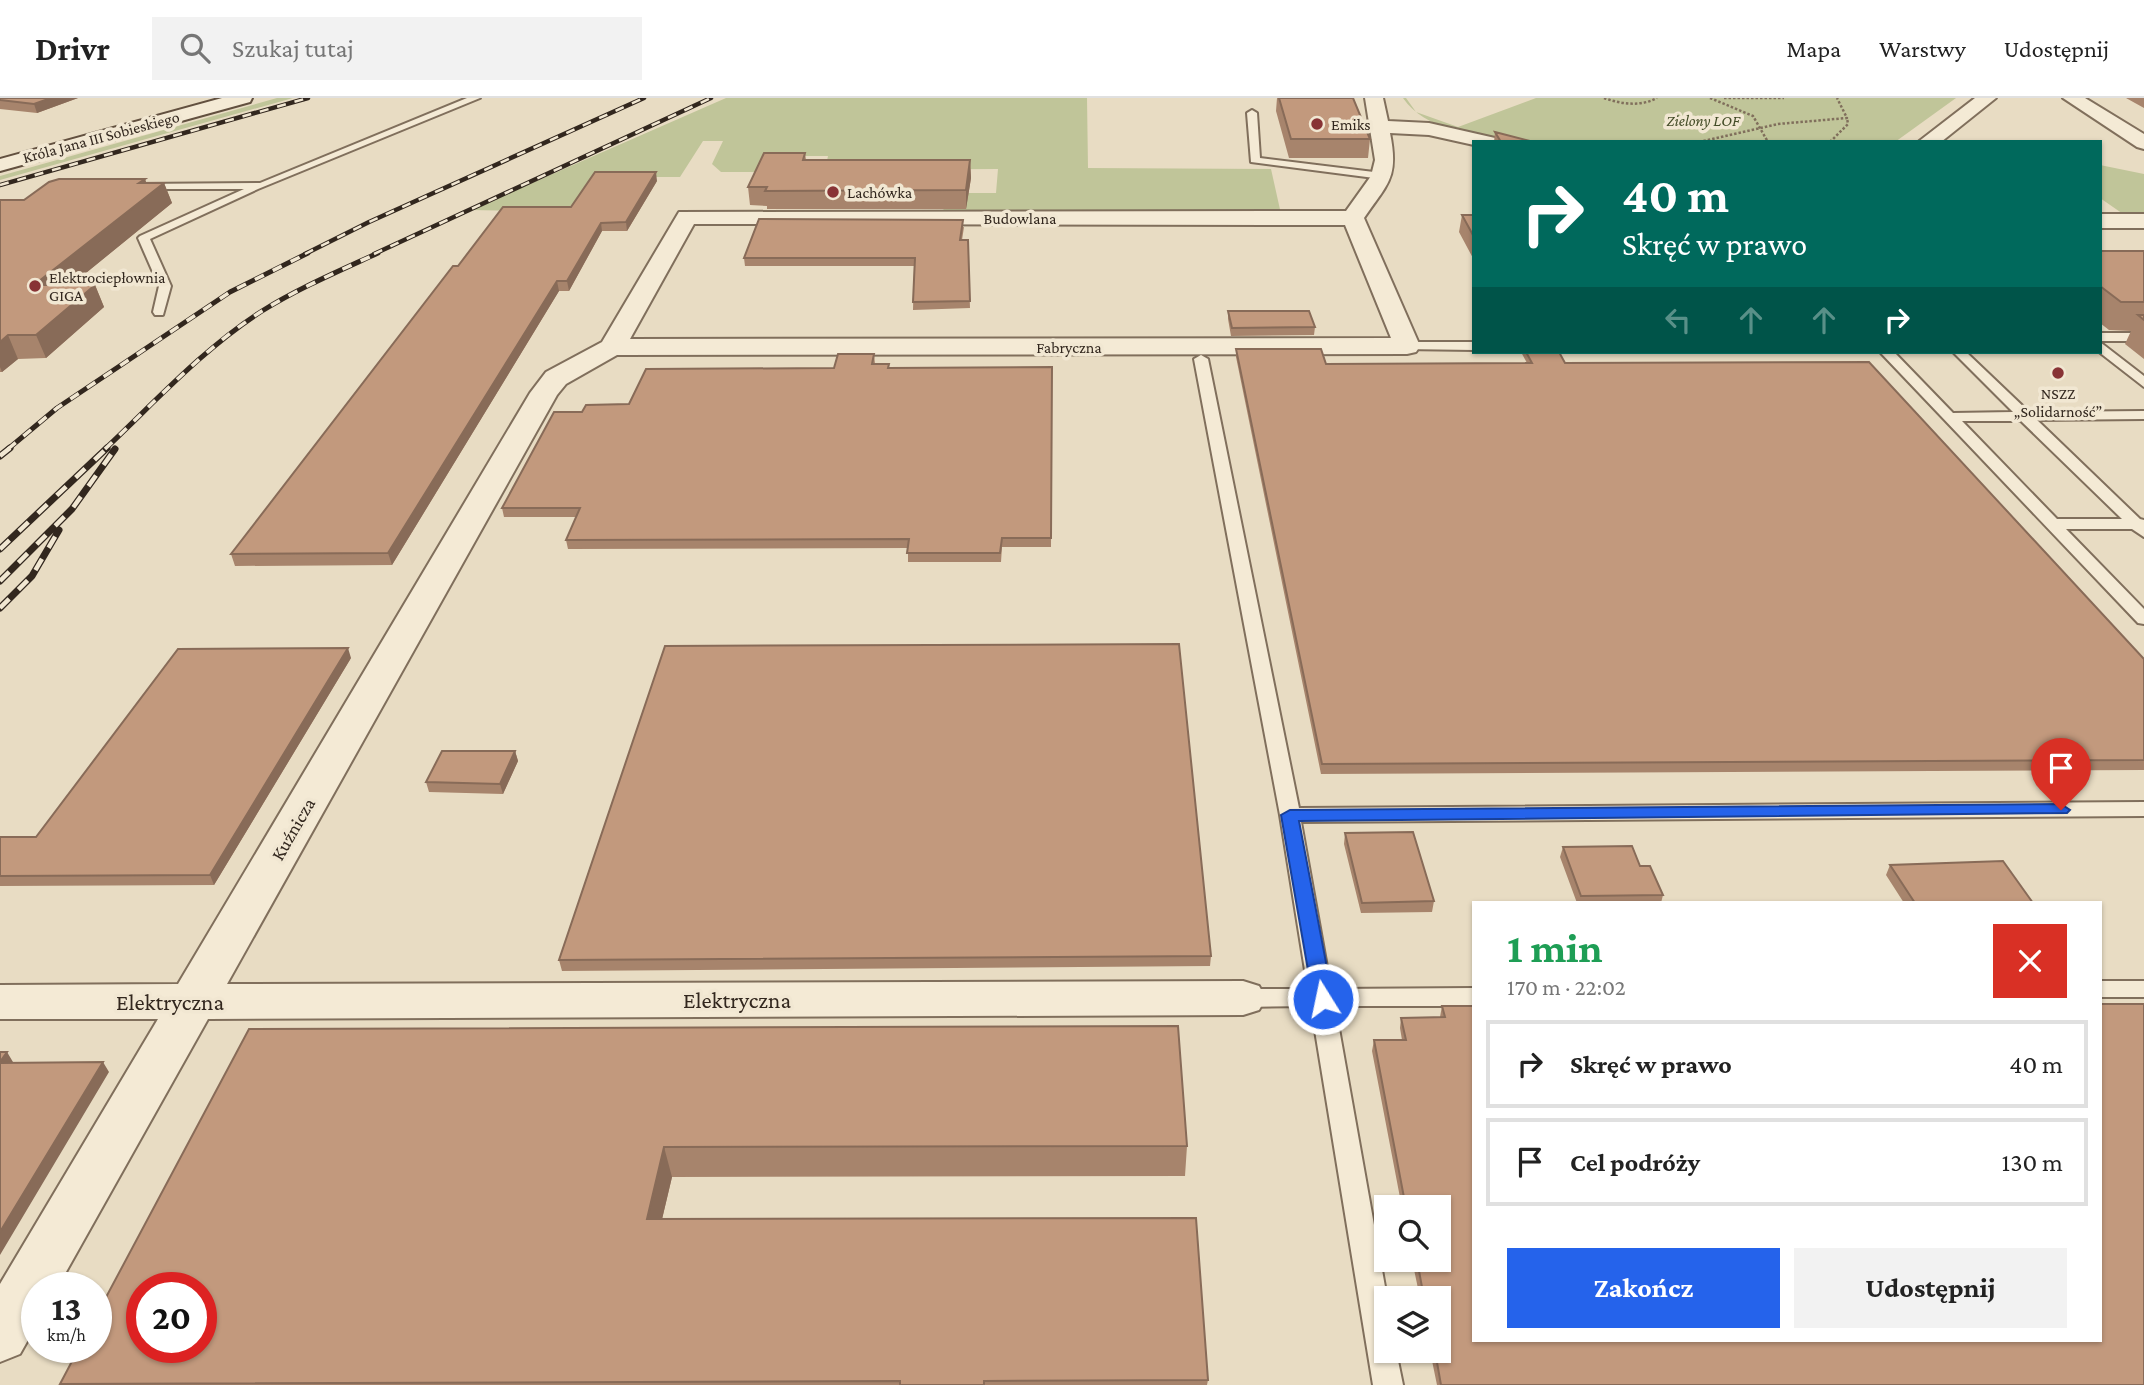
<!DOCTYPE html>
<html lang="pl">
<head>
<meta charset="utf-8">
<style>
  :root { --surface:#fff; --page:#f2f2f2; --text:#222; --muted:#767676; --line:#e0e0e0; --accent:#2563eb }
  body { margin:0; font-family:"Crimson Pro",serif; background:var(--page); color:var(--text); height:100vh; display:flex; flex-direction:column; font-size:26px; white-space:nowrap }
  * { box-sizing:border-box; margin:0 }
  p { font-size:23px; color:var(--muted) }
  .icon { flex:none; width:38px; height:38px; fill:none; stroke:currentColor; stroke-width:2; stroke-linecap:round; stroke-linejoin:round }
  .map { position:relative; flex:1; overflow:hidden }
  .sheet { position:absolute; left:1472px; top:803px; width:630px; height:441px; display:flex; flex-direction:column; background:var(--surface); border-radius:0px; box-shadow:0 2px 5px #0004 }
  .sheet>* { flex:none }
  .top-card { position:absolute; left:1472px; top:42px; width:630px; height:214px; border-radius:0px; box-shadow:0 2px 5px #0004; background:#00695c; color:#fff; overflow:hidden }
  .tools { position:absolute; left:1374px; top:1097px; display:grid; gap:14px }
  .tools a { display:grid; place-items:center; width:77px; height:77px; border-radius:0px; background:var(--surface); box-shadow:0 2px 5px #0004; font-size:35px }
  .speed { position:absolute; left:21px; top:1174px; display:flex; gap:14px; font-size:35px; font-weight:700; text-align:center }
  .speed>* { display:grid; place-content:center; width:91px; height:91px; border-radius:50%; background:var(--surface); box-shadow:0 2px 5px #0004; line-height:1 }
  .speed small { font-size:18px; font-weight:400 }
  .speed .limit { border:10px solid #d22; background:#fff; color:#111 }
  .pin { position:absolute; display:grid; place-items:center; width:60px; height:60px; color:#fff; margin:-72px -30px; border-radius:50% 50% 50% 0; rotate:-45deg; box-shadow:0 0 7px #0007 }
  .pin .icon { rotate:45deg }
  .me { position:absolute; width:77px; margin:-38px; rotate:350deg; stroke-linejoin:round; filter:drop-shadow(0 0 5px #0008) }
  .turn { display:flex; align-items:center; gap:24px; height:147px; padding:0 35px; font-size:32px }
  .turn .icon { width:91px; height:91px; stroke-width:2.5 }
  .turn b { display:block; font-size:49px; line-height:60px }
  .lanes { display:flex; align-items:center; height:66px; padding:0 35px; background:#0003; justify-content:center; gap:35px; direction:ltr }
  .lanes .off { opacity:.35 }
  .round { display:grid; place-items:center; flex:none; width:74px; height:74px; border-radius:0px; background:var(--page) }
  .summary { display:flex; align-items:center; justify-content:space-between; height:119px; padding:0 35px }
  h1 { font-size:42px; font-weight:700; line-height:52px; color:#1e9e55 }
  .primary-button { display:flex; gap:14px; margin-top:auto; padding:14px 35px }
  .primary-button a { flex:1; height:80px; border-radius:0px; background:var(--accent); color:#fff; font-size:28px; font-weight:700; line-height:80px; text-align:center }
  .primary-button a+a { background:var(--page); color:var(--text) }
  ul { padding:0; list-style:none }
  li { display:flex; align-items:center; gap:21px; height:88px; margin:0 14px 10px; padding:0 21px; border:4px solid var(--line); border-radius:0px }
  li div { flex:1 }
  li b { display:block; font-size:26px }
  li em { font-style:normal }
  header { display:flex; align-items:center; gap:42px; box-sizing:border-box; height:98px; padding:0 35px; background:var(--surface); border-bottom:2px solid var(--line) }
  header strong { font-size:33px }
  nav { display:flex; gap:38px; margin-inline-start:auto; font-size:24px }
  .search { width:490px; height:63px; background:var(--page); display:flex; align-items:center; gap:18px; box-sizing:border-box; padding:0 24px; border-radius:0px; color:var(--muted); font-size:26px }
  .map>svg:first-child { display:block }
  .green { fill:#c0c599 }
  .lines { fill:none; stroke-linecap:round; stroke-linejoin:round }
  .lane-casing { stroke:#806f5c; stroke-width:4 }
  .street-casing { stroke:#806f5c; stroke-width:4 }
  .secondary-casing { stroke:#62503f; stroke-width:4 }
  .path { stroke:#806f5c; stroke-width:2.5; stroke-dasharray:2.5 2; stroke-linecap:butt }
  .lane { fill:#f4ead5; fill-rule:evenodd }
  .street { fill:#f4ead5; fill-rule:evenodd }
  .secondary { fill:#f4ead5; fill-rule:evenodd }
  .rail-far2-casing { stroke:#32271e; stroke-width:4.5 }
  .rail-far1-casing { stroke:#32271e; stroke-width:5 }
  .rail-casing { stroke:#32271e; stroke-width:7 }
  .rail-far2 { stroke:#f1e7d2; stroke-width:2.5; stroke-dasharray:9; stroke-linecap:butt }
  .rail-far1 { stroke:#f1e7d2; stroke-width:3.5; stroke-dasharray:10; stroke-linecap:butt }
  .rail { stroke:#f1e7d2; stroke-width:4.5; stroke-dasharray:13; stroke-linecap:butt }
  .wall { fill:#a7846c }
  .shaded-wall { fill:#886b58 }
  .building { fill:#c2997d; stroke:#886b58; stroke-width:2; fill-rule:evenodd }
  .route { fill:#2563eb; stroke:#184099; stroke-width:2 }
  .poi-dot { fill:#883335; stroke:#f1e7d2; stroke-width:2.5 }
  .labels { text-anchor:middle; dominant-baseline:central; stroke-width:7; stroke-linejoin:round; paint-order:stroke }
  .far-park-label { font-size:16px; font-style:italic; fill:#434c27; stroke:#f1e7d2 }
  .far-poi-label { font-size:16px; fill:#32271e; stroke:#f1e7d2; text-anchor:start }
  .far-street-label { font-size:16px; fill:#32271e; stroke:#f1e7d2 }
  .street-label { font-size:19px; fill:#32271e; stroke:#f1e7d2 }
  .near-street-label { font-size:23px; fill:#32271e; stroke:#f1e7d2 }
</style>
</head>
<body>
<header>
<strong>Drivr</strong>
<div class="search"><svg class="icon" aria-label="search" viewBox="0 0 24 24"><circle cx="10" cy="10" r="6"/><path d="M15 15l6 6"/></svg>Szukaj tutaj</div>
<nav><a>Mapa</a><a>Warstwy</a><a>Udostępnij</a></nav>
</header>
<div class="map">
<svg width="2144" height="1287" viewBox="0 0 2144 1287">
  <rect width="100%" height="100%" fill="#e8dcc3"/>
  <path class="green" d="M277 0H293L0 82V78Z
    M726 0H1087L1088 70 1271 71 1281 116 949 115 941 110 943 95H996L998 71 825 72 828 58H776L768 74H721L712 66 723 43H703L680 79H594L569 114 470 112Z
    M1403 0H1406L1416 14 1458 29 1536 0H1956L1895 44H1507C1471 36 1425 32 1403 0Z
    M2100 67 2144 76V118H2126L2100 100Z"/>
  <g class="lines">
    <defs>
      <path id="lane" d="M467 0H480L258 91 150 141 171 188 163 217H155L153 214 159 188 138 140 140 138 244 91H140L136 90V86L260 85Z
        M1252 12 1257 15 1260 60 1382 75 1387 78 1382 81 1251 64 1247 15Z
        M2100 235H2144V243H2100Z
        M1407 244H1474V252L1402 251V245Z
        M2100 244 2144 278V289L2099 254Z
        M1880 254H1894L1953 315 2013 314 1953 254H1966L2029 314 2144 313V321L2037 322 2140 421 2144 422V439L2132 431H2066L2144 511V526L2138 525ZM1962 323H2021L2122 421H2057Z
        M1201 257 1208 261 1299 710 2144 704V718L1301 724 1331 891 1474 890V908H1335L1387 1200 1386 1253H1396L1403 1287H1373L1311 908 1243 909 1235 906 1231 900 1235 894 1243 891H1308L1280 717 1194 261Z
        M2100 883H2144V899H2100Z"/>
      <path id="street" d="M1365 0H1383L1388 23 1429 25 1495 40 1498 44H1474V47L1429 37 1390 35C1399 80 1388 85 1364 120L1420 248 1416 254 1407 256 617 257 566 286 557 297 227 886 1243 883 1259 888 1266 900 1259 912 1243 917 208 921 57 1190H37V1226L20 1256 0 1264V1186L158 921H0V887L178 886 530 295 546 274 602 244 679 114 1346 113 1371 78 1375 62ZM694 126 1345 127 1391 240 630 241Z
        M1975 0H1996L1941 44H1918Z
        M2063 0H2085L2144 36V51L2137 49Z
        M2100 116H2144V130H2100Z"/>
      <path id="secondary" d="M222 0H252L250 4 0 73V61Z"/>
    </defs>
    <use href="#lane" class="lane-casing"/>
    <use href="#street" class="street-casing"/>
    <use href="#secondary" class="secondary-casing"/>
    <path class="path" d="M1604 0C1621 6 1640 9 1657 0
      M1710 0 1753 18 1768 44
      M1724 0H1784
      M1699 44 1778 26 1847 20 1837 0
      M1830 44 1848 26 1847 20"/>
    <use href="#lane" class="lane"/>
    <use href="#street" class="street"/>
    <use href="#secondary" class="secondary"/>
    <defs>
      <path id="rail-far2" d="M0 87 308 0
        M305 156 369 124 644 0
        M374 156 711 0"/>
      <path id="rail-far1" d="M8 351 57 310 230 194 308 155
        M105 351C155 304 204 250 262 213 299 190 339 173 378 155"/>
      <path id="rail" d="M0 358 10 350
        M0 451 107 350
        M0 483 72 411 115 351
        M0 510 32 478 59 432"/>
    </defs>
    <use href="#rail-far2" class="rail-far2-casing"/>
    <use href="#rail-far1" class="rail-far1-casing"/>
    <use href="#rail" class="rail-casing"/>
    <use href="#rail-far2" class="rail-far2"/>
    <use href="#rail-far1" class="rail-far1"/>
    <use href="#rail" class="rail"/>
  </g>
  <path class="wall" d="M0 0H78L37 15 0 11Z
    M1277 0H1353L1370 41 1368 60H1289L1276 13Z
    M2126 0H2144V10Z
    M1495 34 1534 44H1494Z
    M805 55 806 62H970L971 80 966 111H767V108L750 107 748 89Z
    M145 81 146 85H164L172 105 71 187H95L104 209 46 260 18 261 2 274H0V102H24Z
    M657 83 627 133H602L569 193H559L392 467 235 468 231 456 458 168 571 109Z
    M1462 117H1474V162L1459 134Z
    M964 129 962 142H968L970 210 913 212 914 168H745L744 160Z
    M2100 153H2144V261L2125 246 2131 233 2109 232 2100 225Z
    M1228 213 1315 229 1314 237 1231 238 1228 221Z
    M1236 251 1326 266 1527 265 1521 254H1559L1565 265 2144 561V672L1321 676 1236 259Z
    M874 256 875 266H889V270L1052 269 1051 449H1002L1001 464H908V450L568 451 566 442 576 419H504L502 410 582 314 834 270Z
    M351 560 214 787 0 788V739H36Z
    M515 653 518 663 503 696 429 694 426 684Z
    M1345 735 1434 803 1432 814 1361 815 1344 746Z
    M1563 749 1640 768 1663 797 1661 805H1577L1560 759Z
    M1890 767 2033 805H1904L1886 777Z
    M1211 858 1210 868 562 873 559 862Z
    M1442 908 2144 1287H1437L1430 1253H1438V1200H1420L1412 1162H1438V1110H1402L1372 953 1374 942H1402L1400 930 1401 920 1440 919Z
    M249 931 1187 1048 1185 1078 672 1079 662 1121 1208 1282 1207 1287H61L60 1286Z"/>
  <path class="shaded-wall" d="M51 0H78L37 15 34 6Z
    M970 62 971 80 966 111V92Z
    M656 74 657 83 627 133 626 124Z
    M145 81 150 96 164 85 172 105 43 210 34 187Z
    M601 125 602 133 569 193 567 183Z
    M557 183 559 193 392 467 388 455Z
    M95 187 104 209 46 260 36 237Z
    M8 237 18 261 2 274 0 269V244Z
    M348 550 351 560 214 787 210 777Z
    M515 653 518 663 503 696 500 686Z
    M7 954 13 964 6 976 0 964Z
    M103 964 109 974 0 1157V1134Z
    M664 1049 672 1079 655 1151 647 1121Z"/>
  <path class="building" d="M0 0H51L34 6 0 2Z
    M1279 0H1353L1370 41H1291Z
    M1495 34 1534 44H1501Z
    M764 55H805L803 62H970L966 92 765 93 767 89H748Z
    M595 74H656L626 124 601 125 567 183H557L388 455 231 456 453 168H458L503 109H571Z
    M59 81H145L139 85H164L34 187H95L36 237H8L0 244V102H24L49 84Z
    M1462 117H1474V139Z
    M759 121 963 122 960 142H968L970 203 913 204 915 160H744Z
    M2100 153H2144V204H2121L2100 188Z
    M1228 213H1309L1315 229 1232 230Z
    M2138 217H2144V222Z
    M1236 251H1321L1326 266 1532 265 1526 254H1559L1565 265 1869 264 2144 561V662L1322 666Z
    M838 256H874L872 266H889L888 270 1052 269 1051 440H1002L1000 455H907L909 441 566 442 580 410H502L554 314H582L586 307 629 306 646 271 834 270Z
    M1179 546 1211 858 559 862 665 548Z
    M348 550 210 777 0 778V739H36L178 551Z
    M442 653H515L500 686 426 684Z
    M1413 734 1434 803 1362 805 1345 735Z
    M1632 748 1640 768H1650L1663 797 1581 798 1563 749Z
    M2003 763 2033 805H1915L1890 767Z
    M2100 906H2144V1287H1441L1435 1253H1438V1200H1424L1417 1162H1438V1110H1406L1374 942H1406L1401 920 1445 919 1442 908H1474V1242H2100Z
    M1178 928 1187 1048 664 1049 647 1121 1196 1120 1208 1282 984 1283V1287H900V1283L60 1286 79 1250H96V1218L249 931ZM142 1190H201V1250H142Z
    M0 954H7L0 964Z
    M103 964 0 1134V965Z"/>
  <path class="route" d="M2061 706 2070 712 2067 715 1299 723 1333 901 1330 906H1316L1313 901 1281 717 1290 712Z"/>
  <g class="poi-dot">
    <circle cx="1317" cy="26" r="7"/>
    <circle cx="833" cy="94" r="7"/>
    <circle cx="35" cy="188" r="7"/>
    <circle cx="2058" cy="275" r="7"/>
  </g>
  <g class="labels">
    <g class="far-park-label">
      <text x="1703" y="22">Zielony LOF</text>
    </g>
    <g class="far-poi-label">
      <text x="1331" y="26">Emiks</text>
      <text x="847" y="94">Lachówka</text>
      <text x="49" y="179">Elektrociepłownia<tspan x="49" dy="18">GIGA</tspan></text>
      <text x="2058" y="295" text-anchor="middle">NSZZ<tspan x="2058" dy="18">„Solidarność”</tspan></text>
    </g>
    <g class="far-street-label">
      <text transform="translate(101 39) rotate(-15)">Króla Jana III Sobieskiego</text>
      <text x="1020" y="120">Budowlana</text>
      <text x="1069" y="249">Fabryczna</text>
    </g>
    <g class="street-label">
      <text transform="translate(293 731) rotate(-60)">Kuźnicza</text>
    </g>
    <g class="near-street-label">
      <text x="737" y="902">Elektryczna</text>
      <text x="170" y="904">Elektryczna</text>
    </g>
  </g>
</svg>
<div class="tools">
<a><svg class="icon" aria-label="search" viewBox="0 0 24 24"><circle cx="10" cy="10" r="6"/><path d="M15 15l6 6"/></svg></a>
<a><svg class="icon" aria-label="layers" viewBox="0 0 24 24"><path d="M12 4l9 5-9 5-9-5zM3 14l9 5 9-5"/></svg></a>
</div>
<div class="speed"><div>13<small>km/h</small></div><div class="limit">20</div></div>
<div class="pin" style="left:2061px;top:712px;background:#d93025"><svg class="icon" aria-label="arrive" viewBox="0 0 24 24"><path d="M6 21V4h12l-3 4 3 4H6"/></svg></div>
<svg class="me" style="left:1323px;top:901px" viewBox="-20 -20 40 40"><circle r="17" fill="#2563eb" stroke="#fff" stroke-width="3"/><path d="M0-11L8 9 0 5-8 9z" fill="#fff"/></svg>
<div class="top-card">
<div class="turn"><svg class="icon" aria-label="right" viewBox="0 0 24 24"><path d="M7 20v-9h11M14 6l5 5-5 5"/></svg><div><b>40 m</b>Skręć w prawo</div></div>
<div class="lanes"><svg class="icon off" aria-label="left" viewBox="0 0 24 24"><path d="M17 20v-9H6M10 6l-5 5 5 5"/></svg><svg class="icon off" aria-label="ahead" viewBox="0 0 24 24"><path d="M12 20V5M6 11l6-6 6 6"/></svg><svg class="icon off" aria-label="ahead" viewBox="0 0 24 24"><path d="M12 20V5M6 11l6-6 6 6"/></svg><svg class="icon" aria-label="right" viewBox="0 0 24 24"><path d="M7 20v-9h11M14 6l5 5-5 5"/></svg></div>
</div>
<section class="sheet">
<div class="summary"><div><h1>1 min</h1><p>170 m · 22:02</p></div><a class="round" style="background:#d93025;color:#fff"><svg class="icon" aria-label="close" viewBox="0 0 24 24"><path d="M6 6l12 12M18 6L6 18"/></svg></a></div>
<ul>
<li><svg class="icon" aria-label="right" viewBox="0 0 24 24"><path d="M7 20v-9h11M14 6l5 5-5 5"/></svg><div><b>Skręć w prawo</b></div><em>40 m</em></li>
<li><svg class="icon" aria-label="arrive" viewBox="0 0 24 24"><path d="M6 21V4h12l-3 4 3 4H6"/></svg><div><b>Cel podróży</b></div><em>130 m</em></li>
</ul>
<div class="primary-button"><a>Zakończ</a><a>Udostępnij</a></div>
</section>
</div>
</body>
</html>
